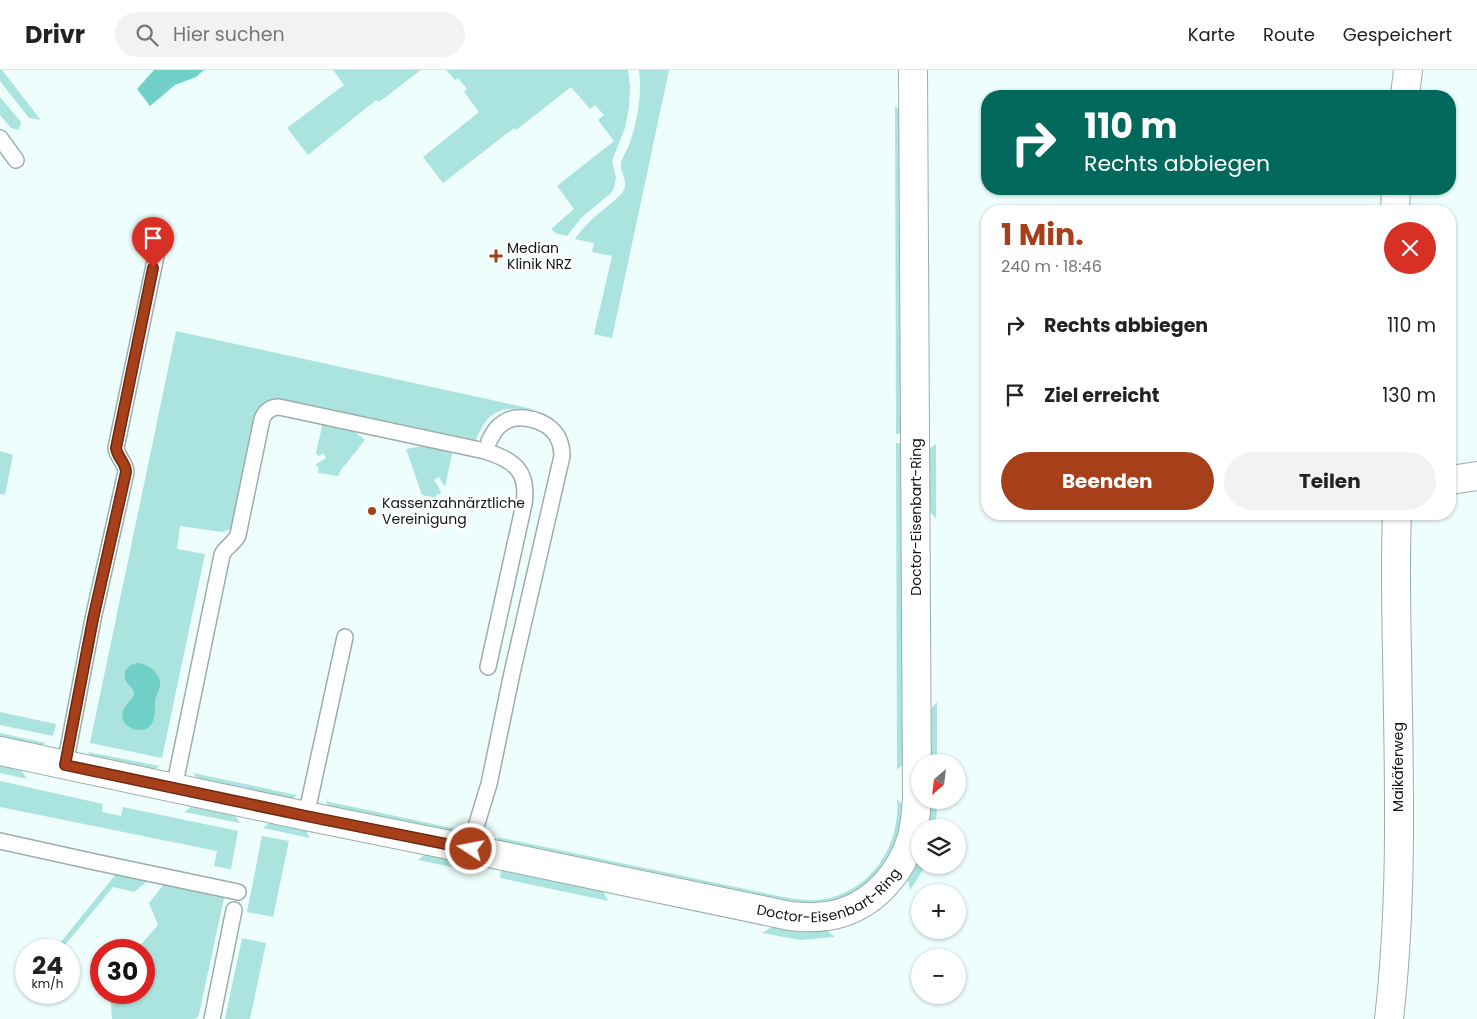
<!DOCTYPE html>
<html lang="de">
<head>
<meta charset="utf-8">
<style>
  :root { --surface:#fff; --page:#f2f2f2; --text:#222; --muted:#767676; --line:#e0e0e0; --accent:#a63f1a }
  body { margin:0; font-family:Poppins,sans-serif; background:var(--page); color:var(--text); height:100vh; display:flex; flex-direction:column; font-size:19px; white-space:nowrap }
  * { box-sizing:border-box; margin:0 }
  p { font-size:16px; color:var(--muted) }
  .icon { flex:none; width:28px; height:28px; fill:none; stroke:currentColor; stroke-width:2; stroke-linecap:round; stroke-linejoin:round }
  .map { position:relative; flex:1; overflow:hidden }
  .side { position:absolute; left:981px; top:135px; width:475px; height:315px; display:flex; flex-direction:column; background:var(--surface); border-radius:20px; box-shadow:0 1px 4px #0004 }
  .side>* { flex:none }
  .hud { position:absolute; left:981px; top:20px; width:475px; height:105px; border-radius:20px; box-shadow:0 1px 4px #0004; background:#00695c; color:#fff; overflow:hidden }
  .needle { width:32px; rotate:208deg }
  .tools { position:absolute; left:911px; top:684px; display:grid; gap:10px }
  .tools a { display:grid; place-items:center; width:55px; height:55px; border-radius:50%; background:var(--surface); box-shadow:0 1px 4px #0004; font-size:25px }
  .speed { position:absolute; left:15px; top:869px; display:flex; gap:10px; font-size:25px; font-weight:700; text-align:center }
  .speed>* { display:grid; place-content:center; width:65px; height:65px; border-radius:50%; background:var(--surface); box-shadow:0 1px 4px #0004; line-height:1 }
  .speed small { font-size:12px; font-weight:400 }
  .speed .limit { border:8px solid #d22; background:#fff; color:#111 }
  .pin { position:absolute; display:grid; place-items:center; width:42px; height:42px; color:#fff; margin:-51px -21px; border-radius:50% 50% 50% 0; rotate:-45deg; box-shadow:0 0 5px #0007 }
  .pin .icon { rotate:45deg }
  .me { position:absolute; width:55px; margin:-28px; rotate:281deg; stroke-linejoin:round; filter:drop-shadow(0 0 4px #0008) }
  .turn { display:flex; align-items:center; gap:18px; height:105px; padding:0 20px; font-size:22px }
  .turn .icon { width:65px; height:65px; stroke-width:2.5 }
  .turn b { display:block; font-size:35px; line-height:42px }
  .round { display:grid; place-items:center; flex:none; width:52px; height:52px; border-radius:26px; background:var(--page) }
  .head { display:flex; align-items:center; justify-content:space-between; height:85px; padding:0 20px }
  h1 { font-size:30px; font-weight:700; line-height:38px; color:var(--accent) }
  .action { display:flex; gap:10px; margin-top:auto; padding:10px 20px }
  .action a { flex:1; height:58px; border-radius:30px; background:var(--accent); color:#fff; font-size:20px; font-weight:700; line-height:58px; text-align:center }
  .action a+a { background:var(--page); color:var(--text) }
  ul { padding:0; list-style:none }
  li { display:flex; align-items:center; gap:15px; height:70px; padding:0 20px }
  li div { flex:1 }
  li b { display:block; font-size:19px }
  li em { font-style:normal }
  header { display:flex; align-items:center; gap:30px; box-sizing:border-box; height:70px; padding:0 25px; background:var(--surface); border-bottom:1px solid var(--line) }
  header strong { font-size:24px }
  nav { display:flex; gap:28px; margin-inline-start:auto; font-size:18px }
  .search { width:350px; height:45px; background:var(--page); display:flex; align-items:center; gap:12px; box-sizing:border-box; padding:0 18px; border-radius:28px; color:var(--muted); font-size:19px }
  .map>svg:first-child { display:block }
  .green { fill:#abe4de }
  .water { fill:#70d0c8 }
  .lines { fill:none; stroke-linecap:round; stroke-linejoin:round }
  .lane-casing { stroke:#9baeac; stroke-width:18 }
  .street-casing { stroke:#9baeac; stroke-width:30 }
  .lane { stroke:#fff; stroke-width:15 }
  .street { stroke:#fff; stroke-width:28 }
  .route-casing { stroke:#6c2911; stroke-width:12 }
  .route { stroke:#a63f1a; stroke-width:9 }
  .poi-dot { fill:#a63f1a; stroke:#fff; stroke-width:2 }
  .labels { text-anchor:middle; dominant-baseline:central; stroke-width:5; stroke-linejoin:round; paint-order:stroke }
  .poi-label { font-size:14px; fill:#111817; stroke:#fff; text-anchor:start }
  .street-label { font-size:14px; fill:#111817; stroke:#fff }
</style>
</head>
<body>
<header>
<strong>Drivr</strong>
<div class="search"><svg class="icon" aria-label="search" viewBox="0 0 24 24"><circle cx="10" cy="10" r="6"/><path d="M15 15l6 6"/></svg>Hier suchen</div>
<nav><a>Karte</a><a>Route</a><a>Gespeichert</a></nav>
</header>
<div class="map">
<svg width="1477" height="949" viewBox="0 0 1477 949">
  <rect width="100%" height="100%" fill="#eefefc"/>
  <path class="green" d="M0 0H2L41 50 29 48 0 11Z
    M333 0H421L379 32 376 30 308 85 287 58 344 15Z
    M446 0H628L630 17 629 38 625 58 612 91 616 108 614 118 611 123 581 148 567 166 555 163 551 159 574 139 557 116 614 71 598 50 604 45 595 35 590 39 571 17 516 60 514 58 443 113 423 87 479 42 464 22 467 19 458 8 455 10Z
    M639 0H669L612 268 594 264 612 186 592 182 594 173 575 169C583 157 593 148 604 139 610 134 617 129 622 123 630 111 620 105 621 94 622 86 628 80 630 72 638 50 642 24 639 0Z
    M0 27 21 52 19 60 11 58 0 45Z
    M895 36 901 42 903 364H896Z
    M176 261 537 340C504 337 490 336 476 370L282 329C271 328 261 332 256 343L234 455 232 459 222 462 180 456 177 479 205 484 162 688 90 673Z
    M323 352C338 355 353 358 365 370L341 400 338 406 318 403 319 397 315 395 326 388 323 383 319 386 316 383Z
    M896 373H903L904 694 897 700Z
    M936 374V448L927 439 928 380Z
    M427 375 453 379 445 417 439 407 434 410 441 421 440 424H437L436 428 422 425 406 379Z
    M0 381 13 385 5 425 0 424Z
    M937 632V691L928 684 929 641Z
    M0 642 56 654 53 666 0 655Z
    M0 663 46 673 40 677 0 669Z
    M88 682 160 696 150 701 92 689Z
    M0 695 20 699 27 709 0 703Z
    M193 703 297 725 291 730 199 711Z
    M0 711 103 734 102 742 121 746 123 737 238 761 231 799 214 796 217 781 0 737Z
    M897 729 904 736 901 764 883 801 847 828 811 836 503 775 497 767 788 828C798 829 809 831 819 830 869 824 901 777 897 729Z
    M930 730H937L936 757 928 758 929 732Z
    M325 731 466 761 460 765 330 738Z
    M194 735 233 743 240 753 184 742Z
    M272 751 304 758 310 768 263 758Z
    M262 766 289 771 273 847 247 842Z
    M426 783 465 792 470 801 418 790Z
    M920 789V795H926L910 820 908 810Z
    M501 800 603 821 608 831 500 808Z
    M116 804 149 810 134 822 113 817 61 880 56 878Z
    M164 814 224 828 199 944 198 947 195 949H112L110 923 144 922V880H136L158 855 149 833Z
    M772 857 803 862 826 860 835 867 800 870 762 863Z
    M242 868 266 873 250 949H225Z"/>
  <path class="water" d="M154 0H204L196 7 175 15 150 36 137 19Z
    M138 593C148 594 162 604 160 616 159 621 156 625 155 631 155 639 156 651 149 657 138 665 118 655 123 641 125 635 131 631 134 625 134 618 132 619 128 614 120 604 127 594 138 593Z"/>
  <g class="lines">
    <defs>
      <path id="lane" d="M0 68 16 90
        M65 695 93 549 126 402C126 393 117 387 116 378L161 162
        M174 718 222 485C225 477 234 474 238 465L262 349C265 342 270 337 279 337L485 381C514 390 529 401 524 434L488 597
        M306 746 345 567
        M0 771 95 792 238 822
        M471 779 475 760 489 714 512 603 562 386C562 363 547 351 525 348 517 347 510 348 503 353 496 357 493 364 489 371
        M212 949 234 840"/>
      <g id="street">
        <path d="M1405 26 1408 0"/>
        <path d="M1395 141 1396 119"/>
        <path d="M1450 410 1477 406"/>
        <path id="s1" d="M0 681 306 746 484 782 790 846C808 848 827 848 844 842 876 831 901 802 911 770 915 757 916 742 917 728L913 0"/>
        <path d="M1389 949C1403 828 1399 706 1397 584 1396 538 1395 491 1397 444"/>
      </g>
    </defs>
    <use href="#lane" class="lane-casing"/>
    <use href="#street" class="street-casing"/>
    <use href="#lane" class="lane"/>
    <use href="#street" class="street"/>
  </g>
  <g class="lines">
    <defs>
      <path id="route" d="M153 198 116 378C117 387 126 393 126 402L93 549 65 695 306 746 471 779"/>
    </defs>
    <use href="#route" class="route-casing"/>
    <use href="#route" class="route"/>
  </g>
  <g class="poi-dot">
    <path d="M493.5 178.5h5v5h5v5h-5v5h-5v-5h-5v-5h5z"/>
    <circle cx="372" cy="441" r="5"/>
  </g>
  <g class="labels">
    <g class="poi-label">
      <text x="507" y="178">Median<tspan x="507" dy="16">Klinik NRZ</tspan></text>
      <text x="382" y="433">Kassenzahnärztliche<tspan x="382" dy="16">Vereinigung</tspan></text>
    </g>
    <g class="street-label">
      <text transform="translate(916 447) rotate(-90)">Doctor-Eisenbart-Ring</text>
      <text transform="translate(1398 697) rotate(-90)">Maikäferweg</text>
      <text stroke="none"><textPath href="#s1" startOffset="852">Doctor-Eisenbart-Ring</textPath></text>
    </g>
  </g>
</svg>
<div class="tools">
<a><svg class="needle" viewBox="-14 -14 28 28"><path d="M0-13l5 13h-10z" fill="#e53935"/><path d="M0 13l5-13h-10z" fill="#767676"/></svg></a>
<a><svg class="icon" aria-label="layers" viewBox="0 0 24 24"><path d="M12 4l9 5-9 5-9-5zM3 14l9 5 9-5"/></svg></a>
<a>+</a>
<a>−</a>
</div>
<div class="speed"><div>24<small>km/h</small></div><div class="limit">30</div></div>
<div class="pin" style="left:153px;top:198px;background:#d93025"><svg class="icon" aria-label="arrive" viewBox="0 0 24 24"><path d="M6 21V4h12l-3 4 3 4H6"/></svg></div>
<svg class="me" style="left:471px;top:779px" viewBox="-20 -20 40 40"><circle r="17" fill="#a63f1a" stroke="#fff" stroke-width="3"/><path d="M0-11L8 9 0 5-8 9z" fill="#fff"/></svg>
<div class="hud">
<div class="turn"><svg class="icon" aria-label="right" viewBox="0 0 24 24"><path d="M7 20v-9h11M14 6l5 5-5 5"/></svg><div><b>110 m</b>Rechts abbiegen</div></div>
</div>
<section class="side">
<div class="head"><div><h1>1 Min.</h1><p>240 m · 18:46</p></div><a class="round" style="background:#d93025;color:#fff"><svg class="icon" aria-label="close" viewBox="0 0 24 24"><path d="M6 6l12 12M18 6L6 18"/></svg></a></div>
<ul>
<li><svg class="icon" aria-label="right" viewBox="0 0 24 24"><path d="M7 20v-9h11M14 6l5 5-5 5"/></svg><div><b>Rechts abbiegen</b></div><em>110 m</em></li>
<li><svg class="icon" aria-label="arrive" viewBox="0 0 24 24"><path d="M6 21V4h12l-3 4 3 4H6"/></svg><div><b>Ziel erreicht</b></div><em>130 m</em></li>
</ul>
<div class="action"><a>Beenden</a><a>Teilen</a></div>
</section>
</div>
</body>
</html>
